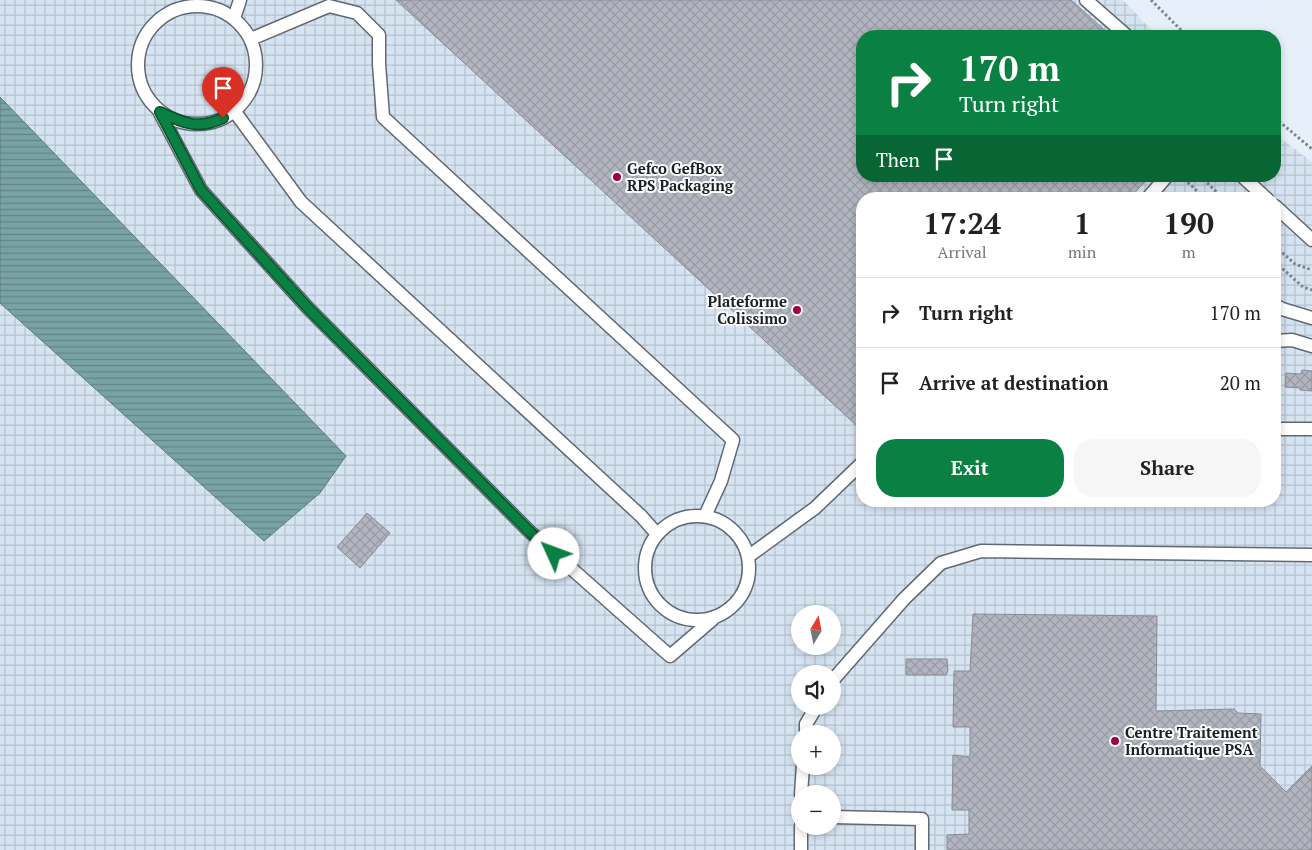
<!DOCTYPE html>
<html lang="en">
<head>
<meta charset="utf-8">
<style>
  :root { --surface:#fff; --page:#f6f6f6; --text:#222; --muted:#767676; --line:#e0e0e0; --accent:#0b8043 }
  body { margin:0; font-family:"PT Serif",serif; background:var(--page); color:var(--text); height:100vh; display:flex; flex-direction:column; font-size:19px; white-space:nowrap }
  * { box-sizing:border-box; margin:0 }
  p { font-size:16px; color:var(--muted) }
  .icon { flex:none; width:28px; height:28px; fill:none; stroke:currentColor; stroke-width:2; stroke-linecap:round; stroke-linejoin:round }
  .map { position:relative; flex:1; overflow:hidden }
  .drawer { position:absolute; left:856px; top:192px; width:425px; height:315px; display:flex; flex-direction:column; background:var(--surface); border-radius:20px; box-shadow:0 2px 8px #0003 }
  .drawer>* { flex:none }
  .hud { position:absolute; left:856px; top:30px; width:425px; height:152px; border-radius:20px; box-shadow:0 2px 8px #0003; background:#0b8043; color:#fff; overflow:hidden }
  .needle { width:32px; rotate:10deg }
  .tools { position:absolute; left:791px; top:605px; display:grid; gap:10px }
  .tools a { display:grid; place-items:center; width:50px; height:50px; border-radius:50%; background:var(--surface); box-shadow:0 2px 8px #0003; font-size:25px }
  .pin { position:absolute; display:grid; place-items:center; width:42px; height:42px; color:#fff; margin:-51px -21px; border-radius:50% 50% 50% 0; rotate:-45deg; box-shadow:0 0 5px #0007 }
  .pin .icon { rotate:45deg }
  .me { position:absolute; width:55px; margin:-28px; rotate:313deg; stroke-linejoin:round; filter:drop-shadow(0 0 4px #0008) }
  .turn { display:flex; align-items:center; gap:18px; height:105px; padding:0 20px; font-size:22px }
  .turn .icon { width:65px; height:65px; stroke-width:2.5 }
  .turn b { display:block; font-size:35px; line-height:42px }
  .then { display:flex; align-items:center; height:48px; padding:0 20px; background:#0003; gap:10px; font-size:19px }
  .eta { display:flex; justify-content:space-evenly; align-items:center; height:85px; text-align:center }
  .eta b { font-size:30px; font-weight:700; line-height:35px }
  .cta { display:flex; gap:10px; margin-top:auto; padding:10px 20px }
  .cta a { flex:1; height:58px; border-radius:20px; background:var(--accent); color:#fff; font-size:20px; font-weight:700; line-height:58px; text-align:center }
  .cta a+a { background:var(--page); color:var(--text) }
  ul { padding:0; list-style:none }
  li { display:flex; align-items:center; gap:15px; height:70px; padding:0 20px; border-top:1px solid var(--line) }
  li div { flex:1 }
  li b { display:block; font-size:19px }
  li em { font-style:normal }
  .map>svg:first-child { display:block }
  .industrial { fill:url(#industrial-grid); fill-rule:evenodd }
  .water { fill:url(#water-rules); stroke:#5c7b7e }
  .building { fill:url(#building-cross-hatch); stroke:#888b95 }
  .lines { fill:none; stroke-linecap:round; stroke-linejoin:round }
  .service-casing { stroke:#61686f; stroke-width:15 }
  .path { stroke:#7e848a; stroke-width:3; stroke-dasharray:2.5 2.5; stroke-linecap:butt }
  .service { stroke:#fff; stroke-width:12 }
  .route-casing { stroke:#07532c; stroke-width:12 }
  .route { stroke:#0b8043; stroke-width:9 }
  .poi-dot { fill:#a0013e; stroke:#fafcfe; stroke-width:2 }
  .labels { text-anchor:middle; dominant-baseline:central; stroke-width:4; stroke-linejoin:round; paint-order:stroke }
  .poi-label { font-size:15px; font-weight:bold; fill:#1c1f22; stroke:#fafcfe; text-anchor:start }
</style>
</head>
<body>
<div class="map">
<svg width="1312" height="850" viewBox="0 0 1312 850">
  <defs>
    <pattern id="industrial-grid" width="8" height="8" patternUnits="userSpaceOnUse" patternTransform="scale(1.25)"><rect width="8" height="8" fill="#d6e4f2"/><path d="M0 4h8M4 0v8" fill="none" stroke="#b7c3cf"/></pattern>
    <pattern id="water-rules" width="6" height="5" patternUnits="userSpaceOnUse" patternTransform="scale(1.25)"><rect width="6" height="5" fill="#78a3a5"/><path d="M0 2.5h6" fill="none" stroke="#628486"/></pattern>
    <pattern id="building-cross-hatch" width="8" height="8" patternUnits="userSpaceOnUse" patternTransform="scale(1.25)"><rect width="8" height="8" fill="#b2b5bf"/><path d="M0 0l8 8M0 8l8-8" fill="none" stroke="#989ba4"/></pattern>
  </defs>
  <rect width="100%" height="100%" fill="#e7f0f8"/>
  <path class="industrial" d="M0 0H1123L1157 36H862V176H1275V134L1312 162V850H0ZM862 199H1275V501H862ZM800 614H832V646H800ZM800 674H832V706H800ZM800 734H832V766H800ZM800 794H832V826H800Z"/>
  <path class="water" d="M0 97 346 456 320 493 264 541 0 303Z"/>
  <path class="building" d="M396 0H1071L1111 36H862V176H1150L1129 199H1084L1075 190 1067 199H862V421L857 426Z
    M1302 370 1312 371V391L1300 390V388L1285 387 1286 373 1301 374Z
    M367 513 390 533 360 568 337 547Z
    M973 614 1157 616 1156 711 1234 709 1238 713 1261 714 1260 766 1286 792 1312 766V850H947V835L969 834V810H952L953 755 970 757V727H953L954 671H970Z
    M906 659H947L948 671 946 675H906Z"/>
  <g class="lines">
    <defs>
      <path id="service" d="M1086 0 1127 36
        M138 65a59 59 0 1 1 118 0a59 59 0 1 1-118 0Z
        M234 18 240 0
        M251 39 329 6 357 13 379 35V64L383 117 733 440 721 481 705 516
        M235 112 301 202 641 516 657 534
        M160 113 201 190 308 308 529 531 670 656 713 619
        M1242 176 1267 199
        M1147 199 1167 176
        M1275 206 1312 240
        M1275 305 1282 309 1312 318
        M1275 341 1292 340 1312 346
        M1275 429H1312
        M645 568a52 52 0 1 1 104 0a52 52 0 1 1-104 0Z
        M749 556 815 508 862 463
        M832 681 904 599 941 563 981 551 1312 555
        M806 734V724L817 706
        M801 794 803 766
        M832 817 922 819V850
        M801 826V850"/>
    </defs>
    <use href="#service" class="service-casing"/>
    <path class="path" d="M1151 0 1187 36
      M1275 118 1312 149
      M1200 176 1224 199
      M1184 179 1206 199
      M1275 246 1295 264 1312 270
      M1275 262 1303 287 1312 290"/>
    <use href="#service" class="service"/>
  </g>
  <g class="lines">
    <defs>
      <path id="route" d="M223 118C198 130 183 123 160 112L201 190 308 308 529 531 554 554"/>
    </defs>
    <use href="#route" class="route-casing"/>
    <use href="#route" class="route"/>
  </g>
  <g class="poi-dot">
    <circle cx="617" cy="177" r="5"/>
    <circle cx="797" cy="310" r="5"/>
    <circle cx="1115" cy="741" r="5"/>
  </g>
  <g class="labels">
    <g class="poi-label">
      <text x="627" y="168">Gefco GefBox<tspan x="627" dy="17">RPS Packaging</tspan></text>
      <text x="787" y="301" text-anchor="end">Plateforme<tspan x="787" dy="17">Colissimo</tspan></text>
      <text x="1125" y="732">Centre Traitement<tspan x="1125" dy="17">Informatique PSA</tspan></text>
    </g>
  </g>
</svg>
<div class="tools">
<a><svg class="needle" viewBox="-14 -14 28 28"><path d="M0-13l5 13h-10z" fill="#e53935"/><path d="M0 13l5-13h-10z" fill="#767676"/></svg></a>
<a><svg class="icon" aria-label="sound" viewBox="0 0 24 24"><path d="M4 9h4l5-4v14l-5-4H4zM17 9q2 3 0 6"/></svg></a>
<a>+</a>
<a>−</a>
</div>
<div class="pin" style="left:223px;top:118px;background:#d93025"><svg class="icon" aria-label="arrive" viewBox="0 0 24 24"><path d="M6 21V4h12l-3 4 3 4H6"/></svg></div>
<svg class="me" style="left:554px;top:554px" viewBox="-20 -20 40 40"><circle r="19" fill="#fff"/><path d="M0-13L10 11 0 6-10 11z" fill="#0b8043"/></svg>
<div class="hud">
<div class="turn"><svg class="icon" aria-label="right" viewBox="0 0 24 24"><path d="M7 20v-9h11M14 6l5 5-5 5"/></svg><div><b>170 m</b>Turn right</div></div>
<div class="then">Then<svg class="icon" aria-label="arrive" viewBox="0 0 24 24"><path d="M6 21V4h12l-3 4 3 4H6"/></svg></div>
</div>
<section class="drawer">
<div class="eta">
<div><b>17:24</b><p>Arrival</p></div>
<div><b>1</b><p>min</p></div>
<div><b>190</b><p>m</p></div>
</div>
<ul>
<li><svg class="icon" aria-label="right" viewBox="0 0 24 24"><path d="M7 20v-9h11M14 6l5 5-5 5"/></svg><div><b>Turn right</b></div><em>170 m</em></li>
<li><svg class="icon" aria-label="arrive" viewBox="0 0 24 24"><path d="M6 21V4h12l-3 4 3 4H6"/></svg><div><b>Arrive at destination</b></div><em>20 m</em></li>
</ul>
<div class="cta"><a>Exit</a><a>Share</a></div>
</section>
</div>
</body>
</html>
